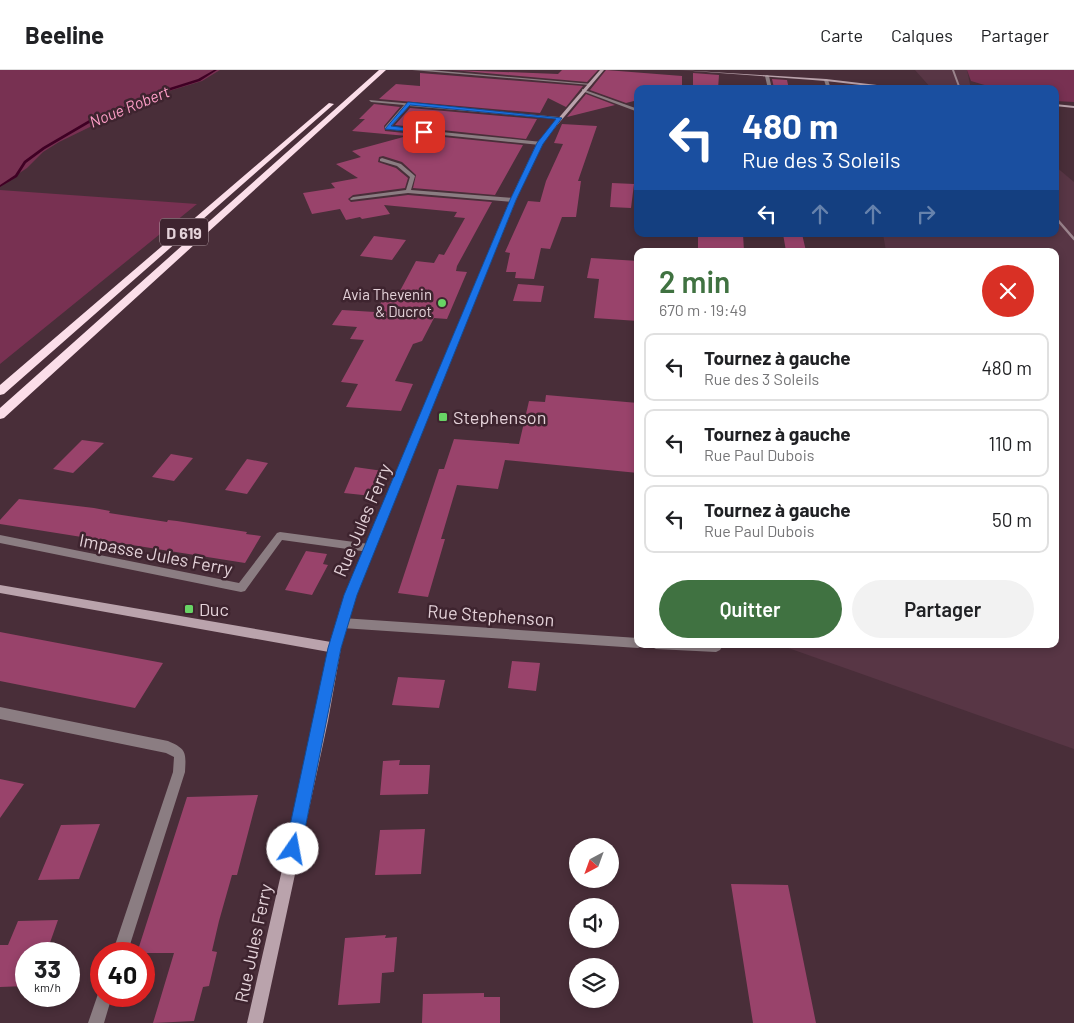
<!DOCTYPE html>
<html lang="fr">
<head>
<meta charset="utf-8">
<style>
  :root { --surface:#fff; --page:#f2f2f2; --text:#202124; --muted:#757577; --line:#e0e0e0; --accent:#407241 }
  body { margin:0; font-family:Barlow,sans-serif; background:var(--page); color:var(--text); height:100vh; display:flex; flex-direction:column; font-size:19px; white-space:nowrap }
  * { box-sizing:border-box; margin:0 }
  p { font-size:16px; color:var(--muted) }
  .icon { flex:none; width:28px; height:28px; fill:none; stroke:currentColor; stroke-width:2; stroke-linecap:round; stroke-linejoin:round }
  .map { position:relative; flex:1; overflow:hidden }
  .side { position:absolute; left:634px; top:178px; width:425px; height:400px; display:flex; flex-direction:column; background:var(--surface); border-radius:10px; box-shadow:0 2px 8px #0003 }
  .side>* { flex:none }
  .guide { position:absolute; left:634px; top:15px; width:425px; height:152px; border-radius:10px; box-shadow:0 2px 8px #0003; background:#1a4fa0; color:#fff; overflow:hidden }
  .needle { width:32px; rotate:221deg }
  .buttons { position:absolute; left:569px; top:768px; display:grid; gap:10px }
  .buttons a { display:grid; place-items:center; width:50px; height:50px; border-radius:50%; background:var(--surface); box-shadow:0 2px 8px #0003; font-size:25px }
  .speed { position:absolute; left:15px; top:872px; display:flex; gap:10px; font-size:25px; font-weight:700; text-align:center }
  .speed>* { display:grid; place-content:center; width:65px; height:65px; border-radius:50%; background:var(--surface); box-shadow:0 2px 8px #0003; line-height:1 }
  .speed small { font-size:12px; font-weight:400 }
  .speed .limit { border:8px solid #d22; background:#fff; color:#111 }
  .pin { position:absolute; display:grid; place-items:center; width:42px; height:42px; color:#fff; margin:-21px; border-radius:10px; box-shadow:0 2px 8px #0006 }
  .me { position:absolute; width:55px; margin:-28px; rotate:12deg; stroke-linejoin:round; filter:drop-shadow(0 0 4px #0008) }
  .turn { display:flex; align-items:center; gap:18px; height:105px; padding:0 25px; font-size:22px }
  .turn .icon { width:65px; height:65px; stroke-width:2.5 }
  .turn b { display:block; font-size:35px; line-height:42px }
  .lanes { display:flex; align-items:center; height:48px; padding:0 25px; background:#0003; justify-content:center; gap:25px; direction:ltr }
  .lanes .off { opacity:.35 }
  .round { display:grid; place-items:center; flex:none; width:52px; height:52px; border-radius:26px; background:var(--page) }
  .overview { display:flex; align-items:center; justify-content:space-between; height:85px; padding:0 25px }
  h1 { font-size:30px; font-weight:600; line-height:38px; color:var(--accent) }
  .primary-button { display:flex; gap:10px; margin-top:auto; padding:10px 25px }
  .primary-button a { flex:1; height:58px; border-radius:30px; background:var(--accent); color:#fff; font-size:20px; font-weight:600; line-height:58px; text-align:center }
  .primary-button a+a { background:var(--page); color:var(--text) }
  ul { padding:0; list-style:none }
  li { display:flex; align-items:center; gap:15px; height:68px; margin:0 10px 8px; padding:0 15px; border:2px solid var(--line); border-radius:10px }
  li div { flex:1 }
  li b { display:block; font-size:19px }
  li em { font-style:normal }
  header { display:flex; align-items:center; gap:30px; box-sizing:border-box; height:70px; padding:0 25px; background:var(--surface); border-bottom:1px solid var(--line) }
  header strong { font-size:24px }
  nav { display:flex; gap:28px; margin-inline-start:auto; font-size:18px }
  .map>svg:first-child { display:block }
  .built { fill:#583645 }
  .green { fill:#783152 }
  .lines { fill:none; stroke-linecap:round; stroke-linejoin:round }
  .stream { fill:#3f0024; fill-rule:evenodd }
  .building { fill:#99436b }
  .street { fill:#8b7d82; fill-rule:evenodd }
  .secondary { fill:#baa3ac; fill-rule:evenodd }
  .highway { fill:#fbdee9; fill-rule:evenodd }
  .rail-far1 { stroke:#9b848d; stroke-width:2 }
  .rail { stroke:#9b848d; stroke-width:2.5 }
  .route { fill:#1a73e8; stroke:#114b97 }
  .poi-dot { fill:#68d465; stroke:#3e242f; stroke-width:2 }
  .labels { text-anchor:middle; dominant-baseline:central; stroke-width:5; stroke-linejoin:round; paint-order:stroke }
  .far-poi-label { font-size:15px; fill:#e4d2d9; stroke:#3e242f; text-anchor:end }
  .far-water-label { font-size:16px; font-style:italic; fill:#fd9dc6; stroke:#3e242f }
  .shield { fill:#3e242f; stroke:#b29ea6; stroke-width:1 }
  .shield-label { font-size:16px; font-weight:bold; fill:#e4d2d9 }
  .poi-label { font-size:18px; fill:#e4d2d9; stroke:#3e242f; text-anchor:start }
  .street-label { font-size:18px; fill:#e4d2d9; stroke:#3e242f }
</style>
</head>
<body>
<header>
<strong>Beeline</strong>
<nav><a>Carte</a><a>Calques</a><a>Partager</a></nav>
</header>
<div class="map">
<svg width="1074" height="953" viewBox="0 0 1074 953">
  <rect width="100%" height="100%" fill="#492e39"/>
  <path class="built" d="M915 0H967L971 19 931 18Z
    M1055 96 1074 112V679L777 574H1055V181H886L883 164H1055Z"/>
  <path class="green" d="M0 0H220L202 11 156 25 59 72 43 82 27 98 0 116Z
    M967 0H1074V32L1055 31V19H998L971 11Z
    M0 120 197 134 0 294Z"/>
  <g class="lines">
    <path class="stream" d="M214 0H217L200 11 146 28 115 45 98 48 45 79 26 93 17 107 0 117V115L15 105 24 91 43 77 96 46 113 43 144 26 198 9Z"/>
  </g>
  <path class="building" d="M452 0 558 4 562 0H598L587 12Z
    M606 0 682 6V19H638V30L626 33 590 20Z
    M420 3 583 16 566 37 548 28 540 43 379 29 396 14 420 16Z
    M693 3 719 5 718 19H693Z
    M772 9 787 10 789 19 774 18Z
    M586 24 615 35 567 47Z
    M374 34 400 37 384 56 385 61 523 75 495 125 413 118 416 105 402 92 383 86 379 87 378 92 396 98 408 108 405 118 353 125 348 129 351 132 408 125 492 132 457 196 456 201 467 202 447 249 434 248 422 271 413 274 395 311 413 314 401 341 346 337 358 314 341 312 364 270 350 269 357 257 332 255 342 240 375 242 382 231 394 232 416 191 434 193 439 184 444 185 465 148 454 147 457 142 384 135 390 144 362 149 360 147 346 150 340 139 312 144 303 123 335 118 331 113 358 108 336 94 361 87 352 81 407 66 352 61 365 49H359Z
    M410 38 537 49 526 69 395 55Z
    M562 54 597 56 578 111H581L576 147H562L550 179 541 178 534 209 515 208 516 202H506L510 183 505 182 528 131 540 132 546 111 563 74 554 73Z
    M612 113 634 114 631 138 610 137Z
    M698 164H743L744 181H698Z
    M783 164H802L806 181H786Z
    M374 166 406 170 392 190 360 186Z
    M591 188 638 191V251L594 248 599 209 587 208Z
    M518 214 544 216 541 232 513 231Z
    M546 325 638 333V403L505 390 498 419 457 415 441 469H445L428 527 398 523 439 399H444L454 369 519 374 529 331 545 332Z
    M82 370 104 373 73 403 53 399Z
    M171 384 193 388 174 411 152 407Z
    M247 389 268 393 247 424 225 420Z
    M355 397 383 401 372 426 344 423Z
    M19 429 94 438 110 441 109 443 167 452 168 450 177 451 247 462 246 464 261 466 245 493 0 454V450Z
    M306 481 327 484 323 494 328 495 312 525 285 520Z
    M0 562 163 593 135 638 0 611Z
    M512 591 540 593 536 621 508 618Z
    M398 607 445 610 439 638 392 635Z
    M400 690 399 695H430L428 724 380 725 383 691Z
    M0 709 24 714 0 748Z
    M258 725 237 805H232L219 851 212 881 217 882 209 916 203 917 194 951 153 953 174 883H137L187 727Z
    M100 754 79 809 38 810 61 755Z
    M425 759 421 804 375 805 380 760Z
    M731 814 788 815 816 953H753Z
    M58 850 46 884H26V916L0 917V875H8L18 851Z
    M386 865 385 868 397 867 394 902 382 903 380 933 338 935 345 868Z
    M484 923V927H500V953H422L423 924Z"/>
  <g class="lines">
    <path class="street" d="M412 0H430L592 14 590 15Z
      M767 5 769 6 772 19H768L765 6Z
      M826 9 828 10 831 19H827L824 10Z
      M582 19 638 39V42L582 21Z
      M369 30 559 47 561 48 559 49 409 36 391 57 542 72 540 75 385 59V57L404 35 371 32Z
      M382 88 401 94 415 106 411 120 513 128 516 130 513 132 408 123 351 130 350 129 353 127 406 120 410 107 397 96 380 91V89Z
      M280 462 369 474 373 475 374 478 373 481 369 482 282 470 245 521 241 522 0 473V465L239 513 277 463Z
      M342 548 638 568V574H643L642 576 638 578 342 558 338 556 337 553 338 550Z
      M650 574H720L722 577 720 580 716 582 656 579 652 577Z
      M0 637 168 671C187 679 186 683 185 702L127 884H112L173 702 174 687 166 683 0 649Z
      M101 919V926H112L104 953H88L99 921Z"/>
    <path class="secondary" d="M600 0H604L542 73 516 130 355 525 341 578 328 651 263 953H247L316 651 329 582 0 523V515L331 572 345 525 510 130 537 73Z
      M679 0 826 9 911 19H895L826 11Z
      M1055 34 1074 36V38L1055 36Z"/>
    <path class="highway" d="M379 0H386L4 348 0 349V338Z
      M329 33 334 34 4 324 0 325V315Z"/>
    <path class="rail-far1" d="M953 0 960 19"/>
    <path class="rail" d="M1055 147 1074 169"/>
  </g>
  <path class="route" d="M408 32 562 48 543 74 516 130 357 525 341 578 301 779 299 785 293 787 288 785 285 779 328 578 344 525 510 130 537 73 556 49 410 35 391 56 424 60 426 63 385 59Z"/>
  <g class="poi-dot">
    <circle cx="442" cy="233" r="5"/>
    <rect x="438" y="342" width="10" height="10" rx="2.5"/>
    <rect x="184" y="534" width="10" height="10" rx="2.5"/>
  </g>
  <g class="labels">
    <g class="far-poi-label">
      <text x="432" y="224">Avia Thevenin<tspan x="432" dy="17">&amp; Ducrot</tspan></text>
    </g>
    <g class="far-water-label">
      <text transform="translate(129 36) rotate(-22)">Noue Robert</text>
    </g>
    <rect class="shield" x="160" y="148.5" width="48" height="27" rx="4"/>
    <g class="shield-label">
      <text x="184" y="162">D 619</text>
    </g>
    <g class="poi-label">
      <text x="453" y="347">Stephenson</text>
      <text x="199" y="539">Duc</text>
    </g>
    <g class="street-label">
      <text transform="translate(362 450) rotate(-67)">Rue Jules Ferry</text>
      <text transform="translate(156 484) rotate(11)">Impasse Jules Ferry</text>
      <text transform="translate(491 545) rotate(4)">Rue Stephenson</text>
      <text transform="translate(253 873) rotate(-78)">Rue Jules Ferry</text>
    </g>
  </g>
</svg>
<div class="buttons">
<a><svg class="needle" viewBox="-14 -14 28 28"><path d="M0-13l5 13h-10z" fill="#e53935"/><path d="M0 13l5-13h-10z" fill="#757577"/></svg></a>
<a><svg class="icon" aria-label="sound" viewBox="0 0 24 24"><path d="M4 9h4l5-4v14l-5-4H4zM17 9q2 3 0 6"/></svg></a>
<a><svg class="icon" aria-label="layers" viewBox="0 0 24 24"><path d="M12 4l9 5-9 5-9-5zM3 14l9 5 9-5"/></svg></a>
</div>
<div class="speed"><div>33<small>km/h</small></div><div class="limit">40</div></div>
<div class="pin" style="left:424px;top:62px;background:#d93025"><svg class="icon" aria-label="arrive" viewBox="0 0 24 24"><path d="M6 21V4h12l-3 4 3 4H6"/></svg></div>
<svg class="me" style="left:293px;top:779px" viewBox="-20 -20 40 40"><circle r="19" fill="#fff"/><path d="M0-13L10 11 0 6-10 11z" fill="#1a73e8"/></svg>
<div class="guide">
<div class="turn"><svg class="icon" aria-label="left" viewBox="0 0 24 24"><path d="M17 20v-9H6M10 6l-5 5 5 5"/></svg><div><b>480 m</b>Rue des 3 Soleils</div></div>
<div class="lanes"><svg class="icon" aria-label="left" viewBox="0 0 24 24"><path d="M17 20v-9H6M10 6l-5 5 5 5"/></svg><svg class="icon off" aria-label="ahead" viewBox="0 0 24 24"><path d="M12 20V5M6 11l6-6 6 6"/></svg><svg class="icon off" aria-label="ahead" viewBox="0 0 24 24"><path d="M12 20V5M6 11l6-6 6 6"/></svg><svg class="icon off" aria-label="right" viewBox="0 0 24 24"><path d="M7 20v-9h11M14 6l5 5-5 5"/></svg></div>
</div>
<section class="side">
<div class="overview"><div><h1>2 min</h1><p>670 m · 19:49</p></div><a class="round" style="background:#d93025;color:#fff"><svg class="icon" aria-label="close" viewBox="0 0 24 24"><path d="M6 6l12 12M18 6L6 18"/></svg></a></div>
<ul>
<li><svg class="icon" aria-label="left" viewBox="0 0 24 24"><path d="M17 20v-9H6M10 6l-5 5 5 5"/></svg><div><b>Tournez à gauche</b><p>Rue des 3 Soleils</p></div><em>480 m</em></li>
<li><svg class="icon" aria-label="left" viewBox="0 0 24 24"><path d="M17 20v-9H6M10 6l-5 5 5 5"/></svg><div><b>Tournez à gauche</b><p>Rue Paul Dubois</p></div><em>110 m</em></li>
<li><svg class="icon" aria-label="left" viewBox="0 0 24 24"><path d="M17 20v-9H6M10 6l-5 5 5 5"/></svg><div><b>Tournez à gauche</b><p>Rue Paul Dubois</p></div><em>50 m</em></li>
</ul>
<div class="primary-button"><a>Quitter</a><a>Partager</a></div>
</section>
</div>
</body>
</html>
